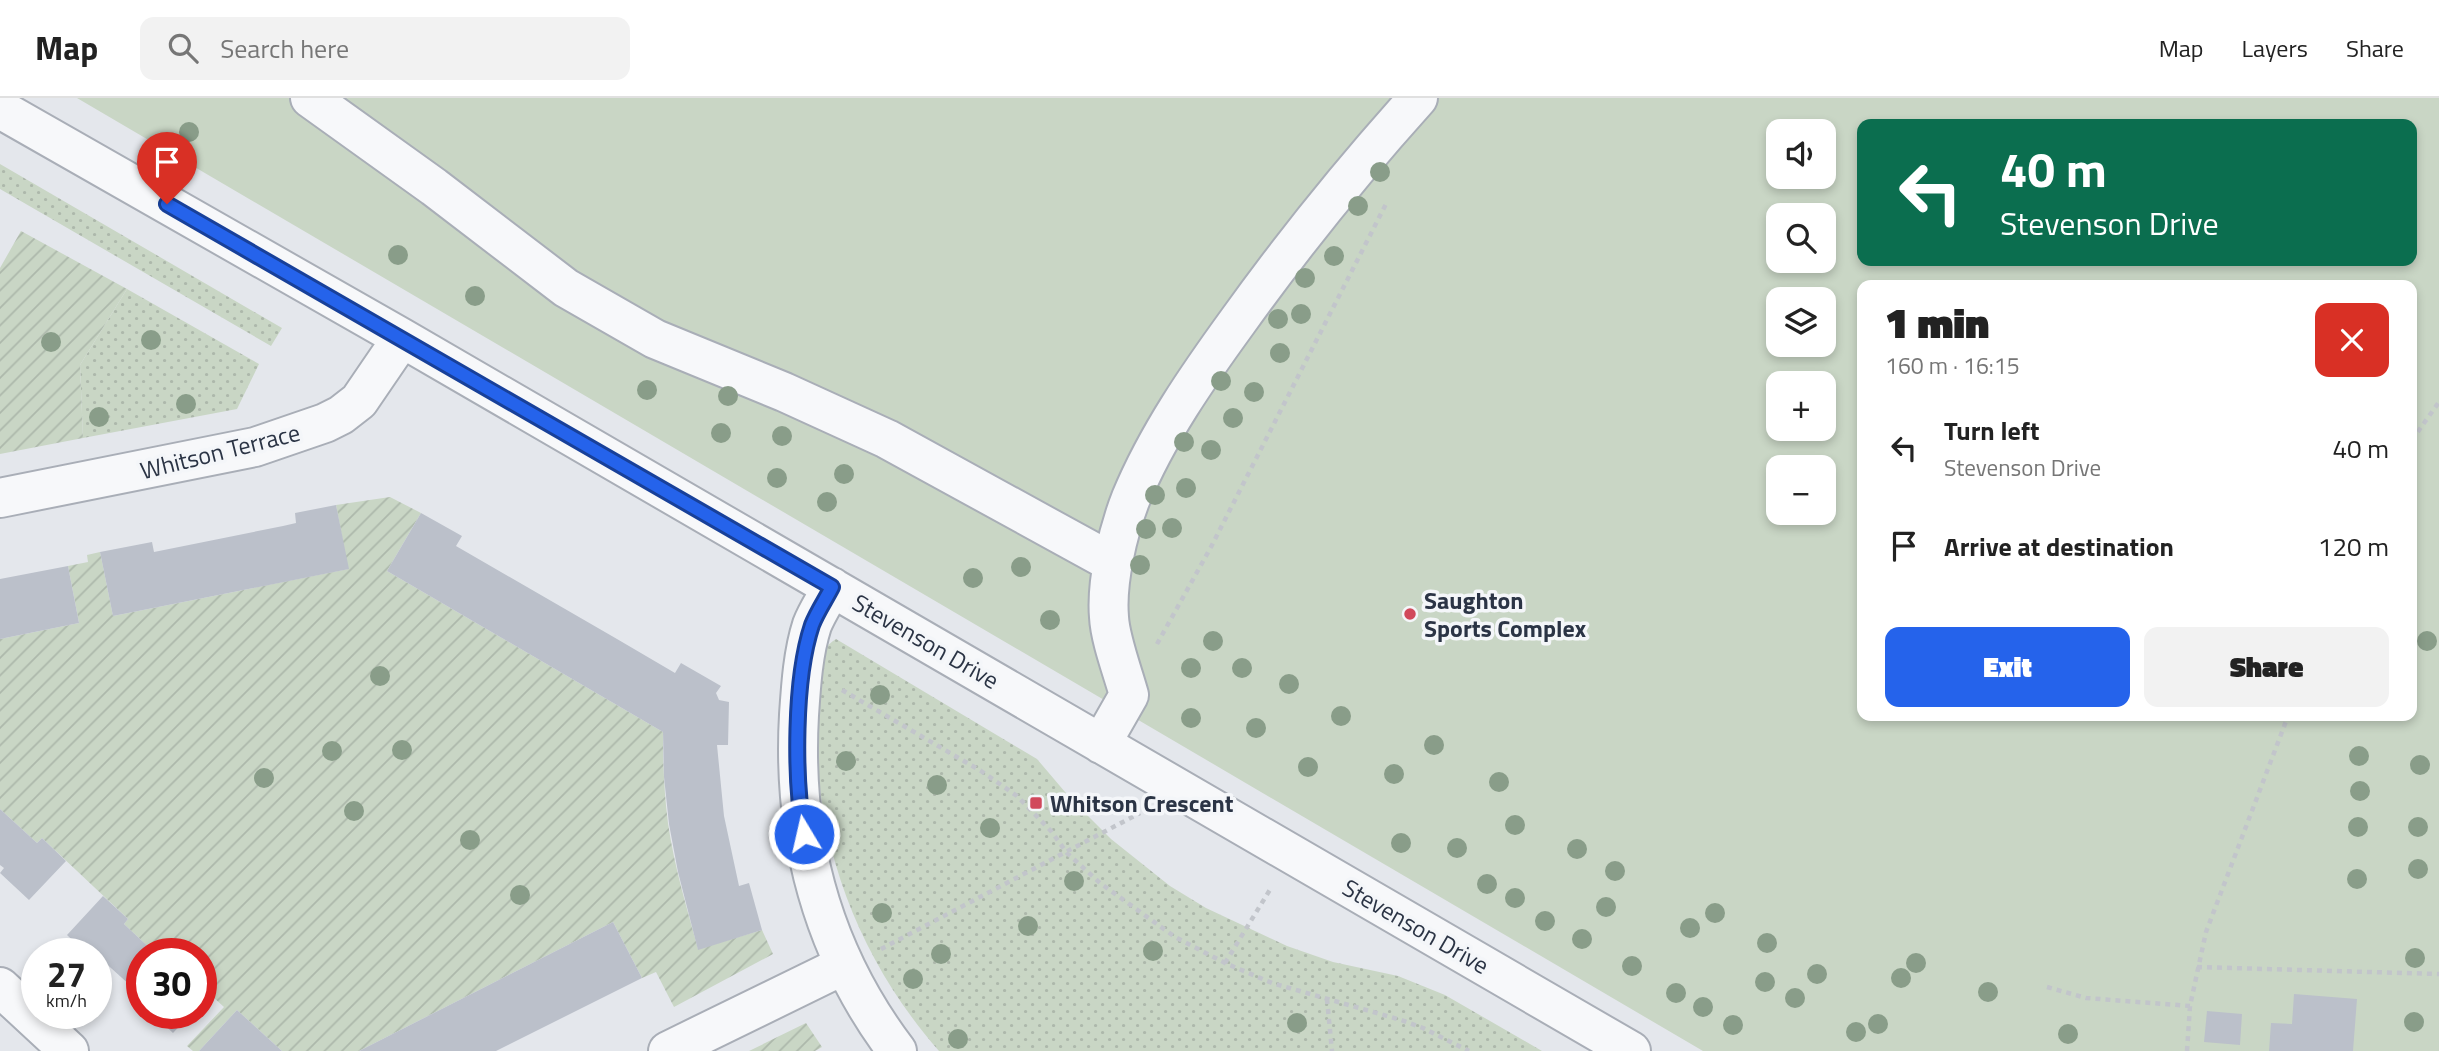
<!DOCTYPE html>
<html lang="en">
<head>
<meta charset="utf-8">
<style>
  :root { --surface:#fff; --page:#f2f2f2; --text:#222; --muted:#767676; --line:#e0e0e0; --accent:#2563eb }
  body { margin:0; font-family:"Titillium Web",sans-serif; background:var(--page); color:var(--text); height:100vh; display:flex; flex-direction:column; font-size:26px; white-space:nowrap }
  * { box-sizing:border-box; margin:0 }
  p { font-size:23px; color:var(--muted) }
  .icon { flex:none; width:38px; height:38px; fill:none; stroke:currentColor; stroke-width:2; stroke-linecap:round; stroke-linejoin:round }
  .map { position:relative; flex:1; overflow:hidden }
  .panel { position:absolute; left:1857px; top:182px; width:560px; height:441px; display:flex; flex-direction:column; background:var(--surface); border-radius:14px; box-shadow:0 4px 10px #0003 }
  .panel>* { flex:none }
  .guide { position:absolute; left:1857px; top:21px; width:560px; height:147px; border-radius:14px; box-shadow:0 4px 10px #0003; background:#0b6e4f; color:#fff; overflow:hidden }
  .fabs { position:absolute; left:1766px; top:21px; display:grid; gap:14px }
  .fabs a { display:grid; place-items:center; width:70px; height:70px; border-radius:14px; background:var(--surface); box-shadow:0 4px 10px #0003; font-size:35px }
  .speed { position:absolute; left:21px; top:840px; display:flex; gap:14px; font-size:35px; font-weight:700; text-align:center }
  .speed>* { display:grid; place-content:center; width:91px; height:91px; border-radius:50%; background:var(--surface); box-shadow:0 4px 10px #0003; line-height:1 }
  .speed small { font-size:18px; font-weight:400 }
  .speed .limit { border:10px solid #d22; background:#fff; color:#111 }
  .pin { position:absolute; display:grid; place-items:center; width:60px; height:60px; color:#fff; margin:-72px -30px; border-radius:50% 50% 50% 0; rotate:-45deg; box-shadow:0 0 7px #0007 }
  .pin .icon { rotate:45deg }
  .me { position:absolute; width:77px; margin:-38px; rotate:351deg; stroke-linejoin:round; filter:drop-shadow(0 0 5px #0008) }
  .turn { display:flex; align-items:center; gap:24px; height:147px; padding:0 28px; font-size:32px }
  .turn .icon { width:91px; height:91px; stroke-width:2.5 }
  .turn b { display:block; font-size:49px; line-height:60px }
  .round { display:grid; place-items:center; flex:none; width:74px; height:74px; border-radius:14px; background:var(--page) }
  .head { display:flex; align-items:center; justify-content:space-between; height:119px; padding:0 28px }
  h1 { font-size:42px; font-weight:800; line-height:52px }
  .action { display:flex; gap:14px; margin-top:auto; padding:14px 28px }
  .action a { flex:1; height:80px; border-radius:14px; background:var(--accent); color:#fff; font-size:28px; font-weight:800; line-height:80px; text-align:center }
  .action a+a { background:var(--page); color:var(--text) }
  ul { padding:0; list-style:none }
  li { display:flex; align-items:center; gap:21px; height:98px; padding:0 28px }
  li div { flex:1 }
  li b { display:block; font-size:26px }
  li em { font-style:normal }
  header { display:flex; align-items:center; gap:42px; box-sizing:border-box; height:98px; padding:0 35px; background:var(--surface); border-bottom:2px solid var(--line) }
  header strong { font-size:33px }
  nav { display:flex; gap:38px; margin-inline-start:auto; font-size:24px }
  .search { width:490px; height:63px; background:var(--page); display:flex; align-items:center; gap:18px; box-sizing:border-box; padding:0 24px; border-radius:14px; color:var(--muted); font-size:26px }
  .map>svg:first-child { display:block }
  .grass { fill:url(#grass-dots) }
  .garden { fill:url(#garden-furrows) }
  .pitch { fill:#c9d6c5; fill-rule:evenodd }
  .building { fill:#bbc0ca }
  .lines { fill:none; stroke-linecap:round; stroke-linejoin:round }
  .minor-casing { stroke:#a9aeb7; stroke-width:42 }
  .path { stroke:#c2c5cb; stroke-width:4.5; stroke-dasharray:5 5; stroke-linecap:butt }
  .minor { stroke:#f7f8fa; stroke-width:38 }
  .tree { fill:#899d89 }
  .route-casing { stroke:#184099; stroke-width:18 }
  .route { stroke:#2563eb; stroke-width:12 }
  .poi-dot { fill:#d1495b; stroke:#f4f6f9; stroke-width:2.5 }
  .labels { text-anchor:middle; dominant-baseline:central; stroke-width:7; stroke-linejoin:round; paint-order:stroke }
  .street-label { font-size:24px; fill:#2b3445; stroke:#f4f6f9 }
  .poi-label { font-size:24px; font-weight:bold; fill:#2b3445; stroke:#f4f6f9; text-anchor:start }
</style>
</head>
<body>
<header>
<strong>Map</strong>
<div class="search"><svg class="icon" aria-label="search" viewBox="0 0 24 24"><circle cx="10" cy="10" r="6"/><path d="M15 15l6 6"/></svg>Search here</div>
<nav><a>Map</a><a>Layers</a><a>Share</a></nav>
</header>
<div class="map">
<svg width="2439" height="953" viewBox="0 0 2439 953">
  <defs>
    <pattern id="grass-dots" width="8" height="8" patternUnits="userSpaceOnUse" patternTransform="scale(1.75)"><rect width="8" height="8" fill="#c9d6c5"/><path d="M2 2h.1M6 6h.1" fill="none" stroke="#adb8ab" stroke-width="1.8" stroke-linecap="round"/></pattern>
    <pattern id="garden-furrows" width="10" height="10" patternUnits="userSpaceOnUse" patternTransform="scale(1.75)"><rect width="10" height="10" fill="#c9d6c5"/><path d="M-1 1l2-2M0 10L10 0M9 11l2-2" fill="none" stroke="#adb8ab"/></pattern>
  </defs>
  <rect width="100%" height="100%" fill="#e4e7ec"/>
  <path class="grass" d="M0 66 282 230 271 248 0 91Z
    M127 191 259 266 237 311 83 340 80 267Z
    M836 541 1037 661 1071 701 1111 741 1170 788 1206 810 1287 848 1333 864 1398 878 1445 897 1542 953H939C854 856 810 733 817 604 818 583 815 553 836 541Z"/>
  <path class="garden" d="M21 133 127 191 80 267 83 340 0 356V170Z
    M390 399 421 415 387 473 663 634C663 664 664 695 668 725 674 768 687 810 698 851L762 832 773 856 674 909 656 874 642 880 613 824 359 953H282L237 912 199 953H193L187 948 224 909 201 888V856H156L124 826 128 821 42 740 37 745 0 711V541L79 525 68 468 88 464 87 457 100 454 113 518 348 471 336 407Z
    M806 925 822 949 815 953H749Z"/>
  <path class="pitch" d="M77 0H2439V953H1703ZM1862 26H2412V163H1862ZM1778 33H1824V79H1778ZM1778 117H1824V163H1778ZM1862 187H2412V618H1862ZM1778 201H1824V247H1778ZM1778 285H1824V331H1778ZM1778 369H1824V415H1778Z"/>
  <path class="building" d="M336 407 349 471 113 518 100 454 152 444 154 454 283 428 296 425 295 415Z
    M421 415 462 438 456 448 617 541 675 575 681 565 721 588 716 595 719 602 729 604 728 647H717L724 718 739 788 749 785 762 832 698 852 678 774 669 726 664 679 663 634 387 473Z
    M68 468 79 525 0 541V481Z
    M0 711 37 745 42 740 66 763 29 802 0 775 4 770 0 767Z
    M103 798 128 821 124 826 156 856H142V898L101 861 96 865V856H87L67 837Z
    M613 824 642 880 496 953H359Z
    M2294 896 2357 901 2353 953H2269L2271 925 2292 926Z
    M237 912 282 953H199Z
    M2207 913 2242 916 2240 947 2204 944Z
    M152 915H192L173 935Z"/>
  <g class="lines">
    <defs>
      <path id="minor" d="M310 0 434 89 566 190 655 241 784 294 887 341 1113 465
        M0 11 402 240 1631 953
        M0 400 255 349 325 325 341 317 359 303 402 240
        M832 489C826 501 817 514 812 527 803 555 801 587 799 617 792 739 822 854 897 953
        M1101 646 1129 597C1123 575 1110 541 1109 519 1106 484 1118 433 1131 400 1157 337 1198 278 1238 223 1294 145 1354 71 1418 0
        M0 889 69 953
        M668 953 844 867"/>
    </defs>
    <use href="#minor" class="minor-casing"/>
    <path class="path" d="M2412 342 2439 304
      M1157 546 1211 449 1387 104
      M842 592 981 673 1017 698 1051 733 1067 755 1100 785 1175 839 1225 865 1272 885 1401 922 1423 930 1469 953
      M881 851 1140 715
      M1225 865 1271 790
      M2197 869 2439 876
      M2047 889 2086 900 2190 908
      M1327 901 1332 953
      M2187 953 2190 908 2206 834 2288 618"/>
    <use href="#minor" class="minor"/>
  </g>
  <g class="tree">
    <circle cx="189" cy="34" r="10"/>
    <circle cx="1380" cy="74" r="10"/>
    <circle cx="1358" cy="108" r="10"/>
    <circle cx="398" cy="157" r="10"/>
    <circle cx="1334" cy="158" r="10"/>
    <circle cx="1305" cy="180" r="10"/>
    <circle cx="475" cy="198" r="10"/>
    <circle cx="1301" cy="216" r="10"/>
    <circle cx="1278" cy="221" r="10"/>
    <circle cx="151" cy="242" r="10"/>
    <circle cx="51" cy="244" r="10"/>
    <circle cx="1280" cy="255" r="10"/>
    <circle cx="1221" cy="283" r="10"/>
    <circle cx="647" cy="292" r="10"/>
    <circle cx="1254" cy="294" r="10"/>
    <circle cx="728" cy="298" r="10"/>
    <circle cx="186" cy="306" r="10"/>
    <circle cx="99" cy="319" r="10"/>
    <circle cx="1233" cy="320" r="10"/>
    <circle cx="721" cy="335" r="10"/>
    <circle cx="782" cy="338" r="10"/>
    <circle cx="1184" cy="344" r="10"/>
    <circle cx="1211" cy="352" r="10"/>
    <circle cx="844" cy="376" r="10"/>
    <circle cx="777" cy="380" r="10"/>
    <circle cx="1186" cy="390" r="10"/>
    <circle cx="1155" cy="397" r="10"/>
    <circle cx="827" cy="404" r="10"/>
    <circle cx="1172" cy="430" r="10"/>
    <circle cx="1146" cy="431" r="10"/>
    <circle cx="1140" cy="467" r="10"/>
    <circle cx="1021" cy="469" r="10"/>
    <circle cx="973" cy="480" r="10"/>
    <circle cx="1050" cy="522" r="10"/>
    <circle cx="1213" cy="543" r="10"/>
    <circle cx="2427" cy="543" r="10"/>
    <circle cx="1191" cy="570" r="10"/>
    <circle cx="1242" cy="570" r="10"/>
    <circle cx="380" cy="578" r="10"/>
    <circle cx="1289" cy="586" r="10"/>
    <circle cx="880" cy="597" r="10"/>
    <circle cx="1341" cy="618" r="10"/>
    <circle cx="1191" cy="620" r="10"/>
    <circle cx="1256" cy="630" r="10"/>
    <circle cx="1434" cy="647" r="10"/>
    <circle cx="402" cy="652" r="10"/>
    <circle cx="332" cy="653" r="10"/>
    <circle cx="2359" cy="658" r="10"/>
    <circle cx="846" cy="663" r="10"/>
    <circle cx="2420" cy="667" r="10"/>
    <circle cx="1308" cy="669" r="10"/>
    <circle cx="1394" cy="676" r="10"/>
    <circle cx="264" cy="680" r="10"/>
    <circle cx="1499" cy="684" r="10"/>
    <circle cx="937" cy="687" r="10"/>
    <circle cx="2360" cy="693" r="10"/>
    <circle cx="354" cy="713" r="10"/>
    <circle cx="1515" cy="727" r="10"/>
    <circle cx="2358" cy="729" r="10"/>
    <circle cx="2418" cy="729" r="10"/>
    <circle cx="990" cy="730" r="10"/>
    <circle cx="470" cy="742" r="10"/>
    <circle cx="1401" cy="745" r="10"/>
    <circle cx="1457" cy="750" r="10"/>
    <circle cx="1577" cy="751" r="10"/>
    <circle cx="2418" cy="771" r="10"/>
    <circle cx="1615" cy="773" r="10"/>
    <circle cx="2357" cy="781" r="10"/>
    <circle cx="1074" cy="783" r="10"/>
    <circle cx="1487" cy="786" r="10"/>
    <circle cx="520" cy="797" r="10"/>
    <circle cx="1515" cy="800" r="10"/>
    <circle cx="1606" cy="809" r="10"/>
    <circle cx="882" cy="815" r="10"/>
    <circle cx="1715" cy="815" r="10"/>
    <circle cx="1545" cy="823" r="10"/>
    <circle cx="1028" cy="828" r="10"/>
    <circle cx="1690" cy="830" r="10"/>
    <circle cx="1582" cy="841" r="10"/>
    <circle cx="1767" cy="845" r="10"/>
    <circle cx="1153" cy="853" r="10"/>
    <circle cx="941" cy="856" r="10"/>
    <circle cx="2415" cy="860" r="10"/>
    <circle cx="1916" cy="865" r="10"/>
    <circle cx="1632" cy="868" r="10"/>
    <circle cx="1817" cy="876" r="10"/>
    <circle cx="1901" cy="880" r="10"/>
    <circle cx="913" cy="881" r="10"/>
    <circle cx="1765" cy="884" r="10"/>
    <circle cx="1988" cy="894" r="10"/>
    <circle cx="1676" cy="895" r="10"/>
    <circle cx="1795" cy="900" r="10"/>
    <circle cx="1703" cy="909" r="10"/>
    <circle cx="2414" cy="924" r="10"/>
    <circle cx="1297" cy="925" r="10"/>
    <circle cx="1878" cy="926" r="10"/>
    <circle cx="1733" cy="927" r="10"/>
    <circle cx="1856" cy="934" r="10"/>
    <circle cx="2068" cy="936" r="10"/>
    <circle cx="958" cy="941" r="10"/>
  </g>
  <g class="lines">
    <defs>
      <path id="route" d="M167 106 832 489C826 501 817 514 812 527 794 581 794 680 804 736"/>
    </defs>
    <use href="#route" class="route-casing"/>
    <use href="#route" class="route"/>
  </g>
  <g class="poi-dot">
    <circle cx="1410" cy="516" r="7"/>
    <rect x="1029" y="698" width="14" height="14" rx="3.5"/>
  </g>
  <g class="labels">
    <g class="street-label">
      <text transform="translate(220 353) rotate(-14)">Whitson Terrace</text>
      <text transform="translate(926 543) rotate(30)">Stevenson Drive</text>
      <text transform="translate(1416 828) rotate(30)">Stevenson Drive</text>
    </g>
    <g class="poi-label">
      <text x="1424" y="502">Saughton<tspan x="1424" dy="28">Sports Complex</tspan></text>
      <text x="1050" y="705">Whitson Crescent</text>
    </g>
  </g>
</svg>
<div class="fabs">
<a><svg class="icon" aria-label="sound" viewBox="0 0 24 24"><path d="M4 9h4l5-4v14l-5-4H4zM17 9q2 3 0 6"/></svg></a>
<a><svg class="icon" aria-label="search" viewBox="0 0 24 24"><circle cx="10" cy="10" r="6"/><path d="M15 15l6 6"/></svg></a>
<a><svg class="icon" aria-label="layers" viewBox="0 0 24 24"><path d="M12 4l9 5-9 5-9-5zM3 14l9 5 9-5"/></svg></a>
<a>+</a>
<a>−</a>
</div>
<div class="speed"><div>27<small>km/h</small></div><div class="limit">30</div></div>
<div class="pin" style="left:167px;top:106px;background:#d93025"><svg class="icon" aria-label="arrive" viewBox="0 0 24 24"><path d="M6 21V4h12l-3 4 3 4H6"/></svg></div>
<svg class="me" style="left:804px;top:736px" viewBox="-20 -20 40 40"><circle r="17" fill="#2563eb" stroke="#fff" stroke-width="3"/><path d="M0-11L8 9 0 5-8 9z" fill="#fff"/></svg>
<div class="guide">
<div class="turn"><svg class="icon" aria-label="left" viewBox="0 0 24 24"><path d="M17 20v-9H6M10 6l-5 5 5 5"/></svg><div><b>40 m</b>Stevenson Drive</div></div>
</div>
<section class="panel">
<div class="head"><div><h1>1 min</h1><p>160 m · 16:15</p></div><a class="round" style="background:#d93025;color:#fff"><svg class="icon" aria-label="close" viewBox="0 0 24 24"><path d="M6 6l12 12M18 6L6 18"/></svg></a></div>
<ul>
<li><svg class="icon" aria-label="left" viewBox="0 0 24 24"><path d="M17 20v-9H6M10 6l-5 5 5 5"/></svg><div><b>Turn left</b><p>Stevenson Drive</p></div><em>40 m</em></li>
<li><svg class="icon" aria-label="arrive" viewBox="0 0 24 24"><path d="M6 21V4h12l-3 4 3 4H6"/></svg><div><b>Arrive at destination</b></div><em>120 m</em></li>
</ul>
<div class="action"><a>Exit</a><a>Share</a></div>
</section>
</div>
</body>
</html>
